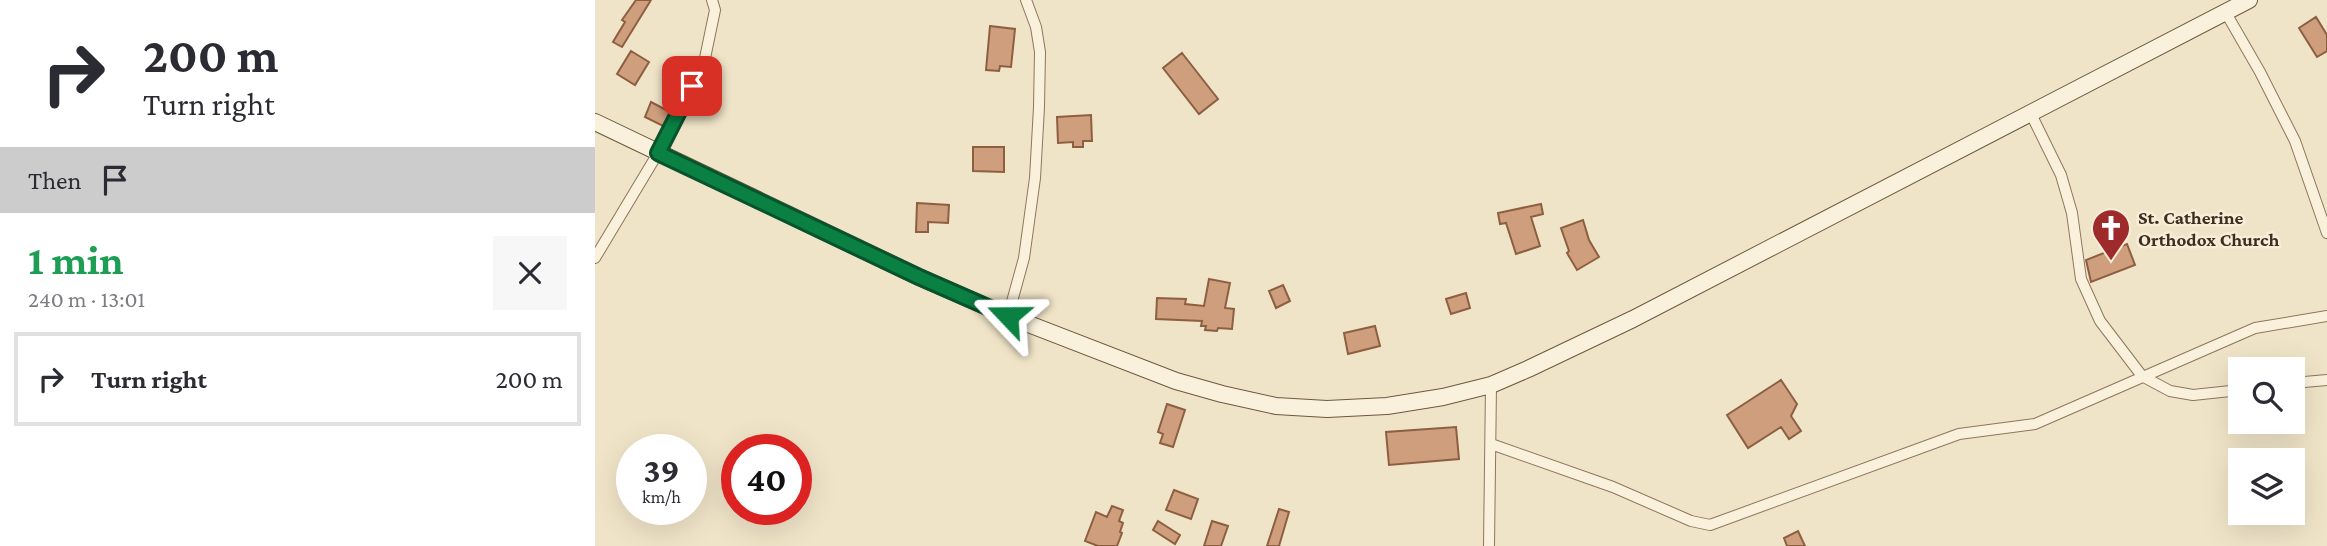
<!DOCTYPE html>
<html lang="en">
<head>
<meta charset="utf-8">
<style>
  :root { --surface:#fff; --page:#f7f7f7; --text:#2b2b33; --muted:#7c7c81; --line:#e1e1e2 }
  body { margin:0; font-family:"Crimson Pro",serif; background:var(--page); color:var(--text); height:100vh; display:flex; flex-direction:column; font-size:26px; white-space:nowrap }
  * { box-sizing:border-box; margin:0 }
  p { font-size:23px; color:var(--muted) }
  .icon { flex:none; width:38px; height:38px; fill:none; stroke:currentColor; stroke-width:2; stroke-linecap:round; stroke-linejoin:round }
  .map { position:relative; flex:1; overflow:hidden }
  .side { display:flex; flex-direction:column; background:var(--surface); width:595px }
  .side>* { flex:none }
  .guide { background:#fff; color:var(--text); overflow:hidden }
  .controls { position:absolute; left:1633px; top:357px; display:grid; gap:14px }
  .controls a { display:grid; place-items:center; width:77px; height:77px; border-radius:0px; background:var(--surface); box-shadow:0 7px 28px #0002; font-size:35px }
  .speed { position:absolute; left:21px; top:434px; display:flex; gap:14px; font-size:35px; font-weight:700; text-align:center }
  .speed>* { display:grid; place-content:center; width:91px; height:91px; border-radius:50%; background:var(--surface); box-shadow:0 7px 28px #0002; line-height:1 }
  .speed small { font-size:18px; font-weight:400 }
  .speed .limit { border:10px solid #d22; background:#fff; color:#111 }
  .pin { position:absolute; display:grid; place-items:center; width:60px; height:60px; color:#fff; margin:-30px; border-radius:14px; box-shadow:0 4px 10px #0006 }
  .me { position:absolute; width:77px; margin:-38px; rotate:293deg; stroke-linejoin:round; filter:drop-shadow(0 0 5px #0008) }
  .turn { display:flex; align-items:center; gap:24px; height:147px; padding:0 28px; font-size:32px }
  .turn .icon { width:91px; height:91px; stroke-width:2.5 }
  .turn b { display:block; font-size:49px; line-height:60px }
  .then { display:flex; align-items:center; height:66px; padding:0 28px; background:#0003; gap:14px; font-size:26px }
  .round { display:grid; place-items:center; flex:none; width:74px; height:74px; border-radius:0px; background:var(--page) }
  .summary { display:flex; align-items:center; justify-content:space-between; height:119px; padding:0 28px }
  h1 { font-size:42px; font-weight:700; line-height:52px; color:#1e9e55 }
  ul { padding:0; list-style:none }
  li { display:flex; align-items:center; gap:21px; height:94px; margin:0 14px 10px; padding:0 14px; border:4px solid var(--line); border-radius:0px }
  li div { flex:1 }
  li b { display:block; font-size:26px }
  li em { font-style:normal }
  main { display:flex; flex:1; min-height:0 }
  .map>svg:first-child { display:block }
  .building { fill:#cf9f7d; stroke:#8d5f41; stroke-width:2 }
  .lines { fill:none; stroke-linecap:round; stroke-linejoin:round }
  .street-casing { stroke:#8d765c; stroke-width:12 }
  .secondary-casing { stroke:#6f573f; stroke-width:18 }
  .street { stroke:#faf1dc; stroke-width:10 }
  .secondary { stroke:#faf1dc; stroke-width:16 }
  .route-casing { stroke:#07532c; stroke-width:18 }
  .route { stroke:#0b8043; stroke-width:12 }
  .labels { text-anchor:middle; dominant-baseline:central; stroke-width:5; stroke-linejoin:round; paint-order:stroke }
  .poi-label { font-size:19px; font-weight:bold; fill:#3d2e20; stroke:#f7eed8; text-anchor:start }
</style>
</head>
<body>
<main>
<section class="side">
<div class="guide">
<div class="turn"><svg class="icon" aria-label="right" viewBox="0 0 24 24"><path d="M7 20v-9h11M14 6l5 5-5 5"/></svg><div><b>200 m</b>Turn right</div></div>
<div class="then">Then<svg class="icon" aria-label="arrive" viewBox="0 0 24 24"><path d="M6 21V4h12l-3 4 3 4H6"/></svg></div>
</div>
<div class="summary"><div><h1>1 min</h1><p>240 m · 13:01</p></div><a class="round"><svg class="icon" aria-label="close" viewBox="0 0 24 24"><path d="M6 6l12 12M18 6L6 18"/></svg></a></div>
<ul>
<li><svg class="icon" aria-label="right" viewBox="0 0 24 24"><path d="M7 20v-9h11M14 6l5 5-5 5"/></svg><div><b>Turn right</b></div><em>200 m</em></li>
</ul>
</section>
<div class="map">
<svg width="1732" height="546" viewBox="0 0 1732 546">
  <rect width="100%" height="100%" fill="#f0e4c8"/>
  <path class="building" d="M41 0H56L27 47 18 42 30 22 27 20Z
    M1721 17 1732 35V51L1722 57 1704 28Z
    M395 26 420 29 416 67 405 66 404 71 391 70Z
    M36 51 54 62 40 85 22 74Z
    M587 53 623 99 604 114 568 68Z
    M77 60 96 71 88 87 79 81 76 86 68 80 71 76 68 74Z
    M56 102 75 112 68 126 50 117Z
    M496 115 497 141H488V147H478V142L463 143 462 117Z
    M378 147H409V172L378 171Z
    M322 203 354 205 353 223 333 222V232H321Z
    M946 204 948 214 936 217 945 246 921 254 911 223 905 224 903 213Z
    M988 220 994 240 1004 257 982 270 972 253 974 251 966 228Z
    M1532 244 1540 265 1496 282 1491 260Z
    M614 279 635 283 630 308 639 309 637 329 623 328 622 331 610 330 611 326H606L607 321 561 319 562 298 591 299 590 304 609 306Z
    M688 285 695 301 681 308 674 291Z
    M871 293 875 308 856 314 851 299Z
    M780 326 785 346 753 354 749 333Z
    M1186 380 1202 404 1196 416 1206 431 1194 439 1186 427 1153 448 1132 415Z
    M572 404 590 410 578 447 565 443 568 434 563 432Z
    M861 427 864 459 794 465 791 432Z
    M579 490 603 499 596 519 571 510Z
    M517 506 528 510 524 521 528 523 525 532 527 533 522 546H503L490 541 501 512 512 517Z
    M684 509 694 512 684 546H672Z
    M563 521 585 535 580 544 558 530Z
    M617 521 633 526 626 546H609Z
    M1203 531 1210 546H1192L1189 538Z"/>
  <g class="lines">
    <defs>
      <path id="street" d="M1631 13 1665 72 1700 141 1732 233
        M1435 112 1466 175 1477 213 1486 279 1505 321 1547 376 1575 391 1598 395 1645 390
        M0 258 63 153 109 63 120 10 117 0
        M413 316 429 258 440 178 444 107 445 52 441 27 431 0
        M1698 383 1732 380
        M896 444 1018 487 1096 521 1115 525 1364 434 1440 424 1660 328 1732 316
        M894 546 896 385"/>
      <path id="secondary" d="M0 122 324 277 413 316 581 381 627 394 681 406 732 409 792 406 848 397 896 385 933 369 1038 319 1654 0"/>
    </defs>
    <use href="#street" class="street-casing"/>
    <use href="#secondary" class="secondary-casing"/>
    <use href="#street" class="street"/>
    <use href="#secondary" class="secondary"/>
  </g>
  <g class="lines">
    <defs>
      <path id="route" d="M97 86 63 153 324 277 413 316"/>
    </defs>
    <use href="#route" class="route-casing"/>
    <use href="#route" class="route"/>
  </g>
  <defs>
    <symbol id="church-pin" viewBox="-11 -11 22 30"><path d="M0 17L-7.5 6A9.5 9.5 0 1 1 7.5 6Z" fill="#9e2a2b" stroke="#f7eed8"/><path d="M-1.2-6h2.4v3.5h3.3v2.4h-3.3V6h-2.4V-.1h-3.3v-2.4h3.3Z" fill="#fff"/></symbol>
  </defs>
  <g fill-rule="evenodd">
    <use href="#church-pin" x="1494" y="206" width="44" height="60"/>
  </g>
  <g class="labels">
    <g class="poi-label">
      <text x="1543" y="217">St. Catherine<tspan x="1543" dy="22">Orthodox Church</tspan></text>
    </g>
  </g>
</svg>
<div class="controls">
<a><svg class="icon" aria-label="search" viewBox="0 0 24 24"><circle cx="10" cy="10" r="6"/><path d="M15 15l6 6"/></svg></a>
<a><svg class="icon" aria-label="layers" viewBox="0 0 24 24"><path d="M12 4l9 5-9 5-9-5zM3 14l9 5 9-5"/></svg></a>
</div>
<div class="speed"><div>39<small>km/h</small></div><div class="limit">40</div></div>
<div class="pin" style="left:97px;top:86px;background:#d93025"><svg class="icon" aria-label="arrive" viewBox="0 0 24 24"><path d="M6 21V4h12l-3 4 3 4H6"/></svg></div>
<svg class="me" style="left:413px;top:316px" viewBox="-20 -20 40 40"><path d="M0-17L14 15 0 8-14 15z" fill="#0b8043" stroke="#fff" stroke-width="4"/></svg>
</div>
</main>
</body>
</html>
